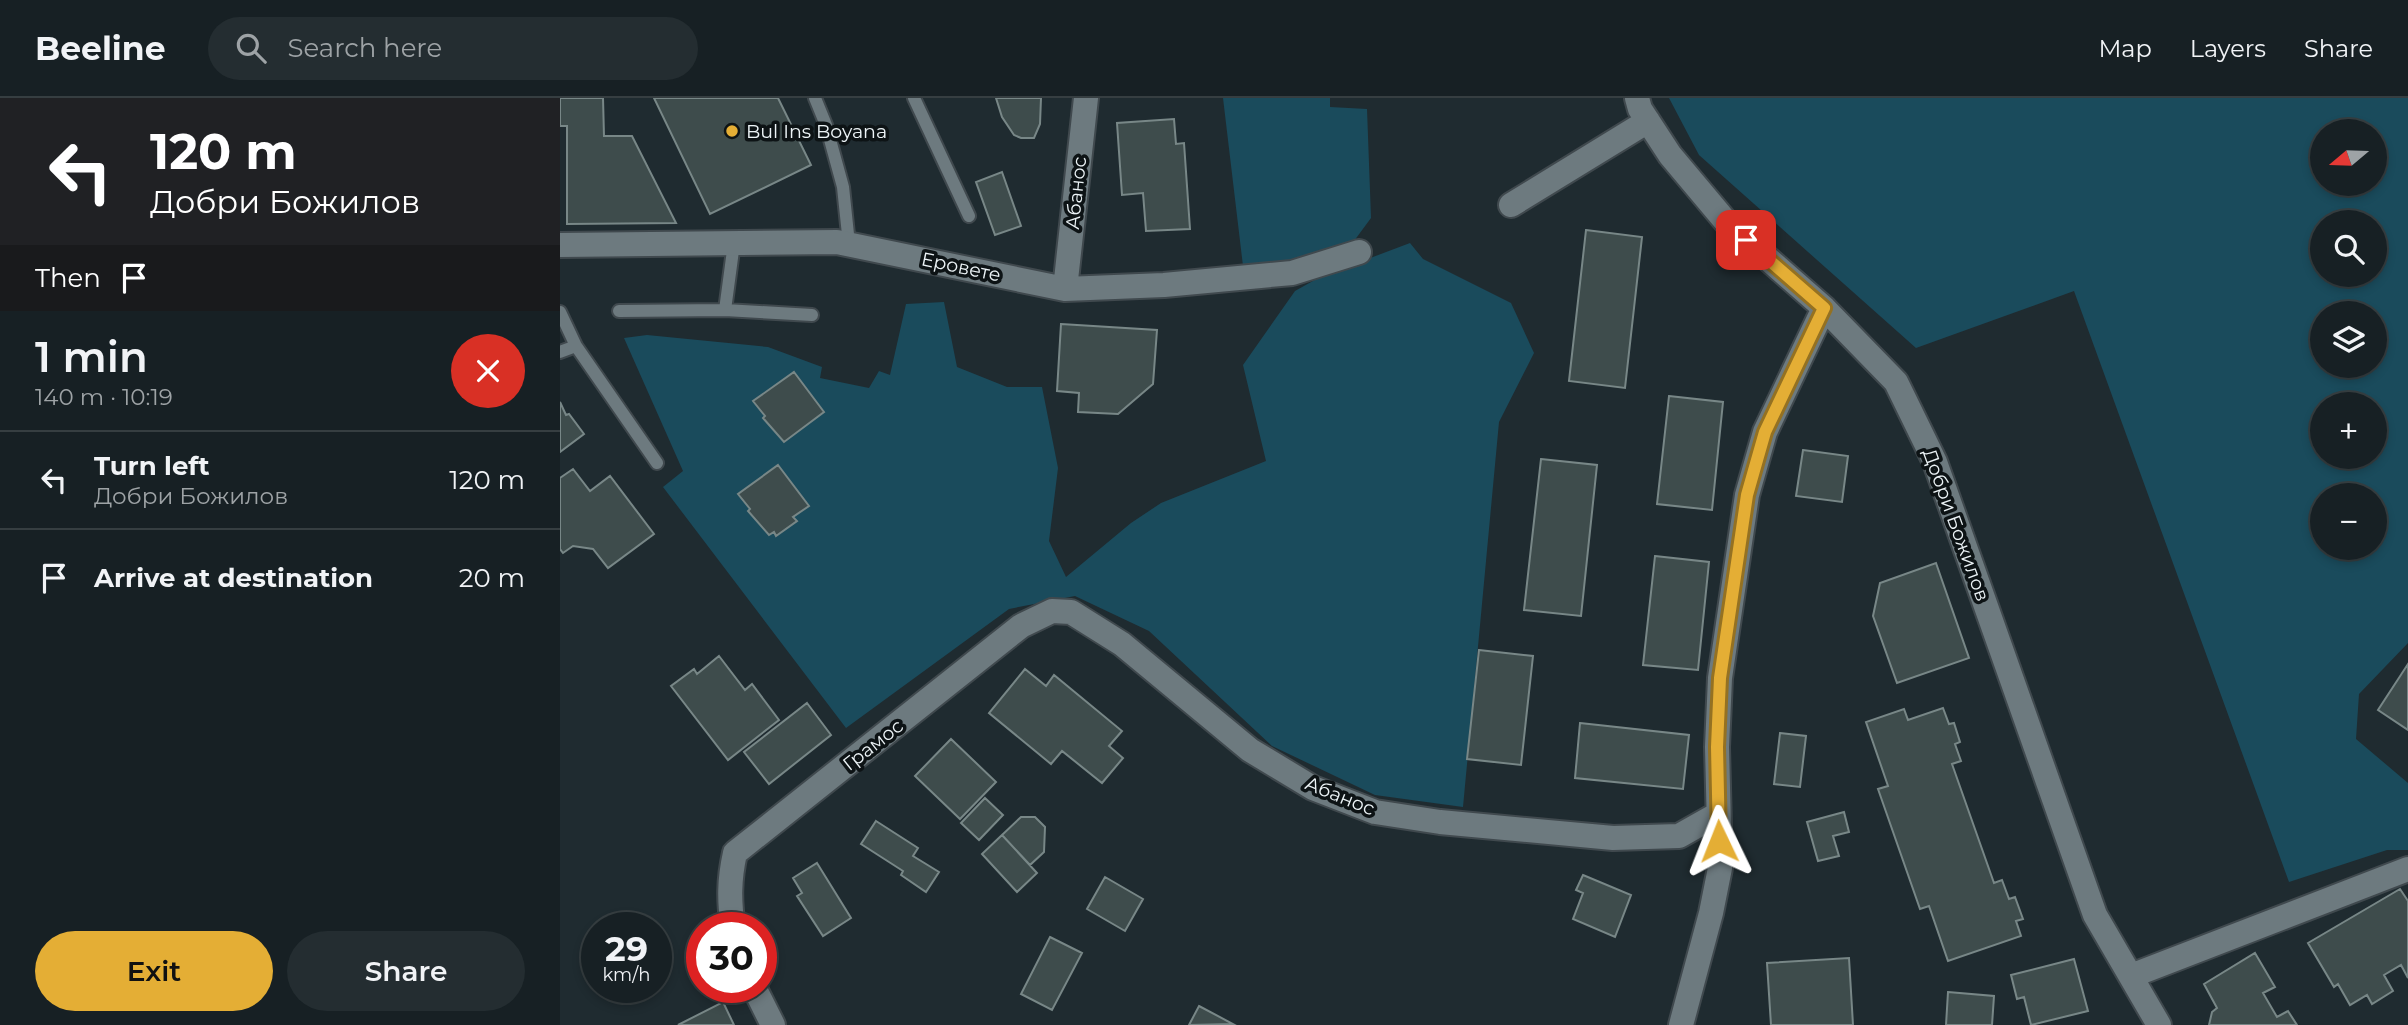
<!DOCTYPE html>
<html lang="en">
<head>
<meta charset="utf-8">
<style>
  :root { --surface:#172024; --page:#242d31; --text:#f1f3f6; --muted:#9ea3a6; --line:#363e41; --accent:#e4ae35 }
  body { margin:0; font-family:Montserrat,sans-serif; background:var(--page); color:var(--text); height:100vh; display:flex; flex-direction:column; font-size:26px; white-space:nowrap }
  * { box-sizing:border-box; margin:0 }
  p { font-size:23px; color:var(--muted) }
  .icon { flex:none; width:38px; height:38px; fill:none; stroke:currentColor; stroke-width:2; stroke-linecap:round; stroke-linejoin:round }
  .map { position:relative; flex:1; overflow:hidden }
  .drawer { display:flex; flex-direction:column; background:var(--surface); width:560px }
  .drawer>* { flex:none }
  .banner { background:#202124; color:#fff; overflow:hidden }
  .needle { width:46px; rotate:251deg }
  .fabs { position:absolute; left:1750px; top:21px; display:grid; gap:14px }
  .fabs a { display:grid; place-items:center; width:77px; height:77px; border-radius:50%; background:var(--surface); box-shadow:0 4px 10px #0003,0 0 0 2px var(--line); font-size:35px }
  .speed { position:absolute; left:21px; top:814px; display:flex; gap:14px; font-size:35px; font-weight:700; text-align:center }
  .speed>* { display:grid; place-content:center; width:91px; height:91px; border-radius:50%; background:var(--surface); box-shadow:0 4px 10px #0003,0 0 0 2px var(--line); line-height:1 }
  .speed small { font-size:18px; font-weight:400 }
  .speed .limit { border:10px solid #d22; background:#fff; color:#111 }
  .pin { position:absolute; display:grid; place-items:center; width:60px; height:60px; color:#fff; margin:-30px; border-radius:14px; box-shadow:0 4px 10px #0006 }
  .me { position:absolute; width:77px; margin:-38px; rotate:358deg; stroke-linejoin:round; filter:drop-shadow(0 0 5px #0008) }
  .turn { display:flex; align-items:center; gap:24px; height:147px; padding:0 35px; font-size:32px }
  .turn .icon { width:91px; height:91px; stroke-width:2.5 }
  .turn b { display:block; font-size:49px; line-height:60px }
  .then { display:flex; align-items:center; height:66px; padding:0 35px; background:#0003; gap:14px; font-size:26px }
  .round { display:grid; place-items:center; flex:none; width:74px; height:74px; border-radius:37px; background:var(--page) }
  .headline { display:flex; align-items:center; justify-content:space-between; height:119px; padding:0 35px }
  h1 { font-size:42px; font-weight:600; line-height:52px }
  .action { display:flex; gap:14px; margin-top:auto; padding:14px 35px }
  .action a { flex:1; height:80px; border-radius:42px; background:var(--accent); color:#111; font-size:28px; font-weight:600; line-height:80px; text-align:center }
  .action a+a { background:var(--page); color:var(--text) }
  ul { padding:0; list-style:none }
  li { display:flex; align-items:center; gap:21px; height:98px; padding:0 35px; border-top:2px solid var(--line) }
  li div { flex:1 }
  li b { display:block; font-size:26px }
  li em { font-style:normal }
  header { display:flex; align-items:center; gap:42px; box-sizing:border-box; height:98px; padding:0 35px; background:var(--surface); border-bottom:2px solid var(--line) }
  header strong { font-size:33px }
  nav { display:flex; gap:38px; margin-inline-start:auto; font-size:24px }
  .search { width:490px; height:63px; background:var(--page); display:flex; align-items:center; gap:18px; box-sizing:border-box; padding:0 24px; border-radius:38px; color:var(--muted); font-size:26px }
  main { display:flex; flex:1; min-height:0 }
  .map>svg:first-child { display:block }
  .green { fill:#1a4b5c; fill-rule:evenodd }
  .building { fill:#3e4c4c; stroke:#788787; stroke-width:2 }
  .lines { fill:none; stroke-linecap:round; stroke-linejoin:round }
  .service-casing { stroke:#40494e; stroke-width:16 }
  .minor-casing { stroke:#40494e; stroke-width:28 }
  .service { stroke:#6d7a7f; stroke-width:12 }
  .minor { stroke:#6d7a7f; stroke-width:24 }
  .route-casing { stroke:#947122; stroke-width:18 }
  .route { stroke:#e4ae35; stroke-width:12 }
  .poi-dot { fill:#e4ae35; stroke:#0d1315; stroke-width:2.5 }
  .labels { text-anchor:middle; dominant-baseline:central; stroke-width:7; stroke-linejoin:round; paint-order:stroke }
  .poi-label { font-size:19px; fill:#edf4f7; stroke:#0d1315; text-anchor:start }
  .street-label { font-size:19px; fill:#edf4f7; stroke:#0d1315 }
</style>
</head>
<body>
<header>
<strong>Beeline</strong>
<div class="search"><svg class="icon" aria-label="search" viewBox="0 0 24 24"><circle cx="10" cy="10" r="6"/><path d="M15 15l6 6"/></svg>Search here</div>
<nav><a>Map</a><a>Layers</a><a>Share</a></nav>
</header>
<main>
<section class="drawer">
<div class="banner">
<div class="turn"><svg class="icon" aria-label="left" viewBox="0 0 24 24"><path d="M17 20v-9H6M10 6l-5 5 5 5"/></svg><div><b>120 m</b>Добри Божилов</div></div>
<div class="then">Then<svg class="icon" aria-label="arrive" viewBox="0 0 24 24"><path d="M6 21V4h12l-3 4 3 4H6"/></svg></div>
</div>
<div class="headline"><div><h1>1 min</h1><p>140 m · 10:19</p></div><a class="round" style="background:#d93025;color:#fff"><svg class="icon" aria-label="close" viewBox="0 0 24 24"><path d="M6 6l12 12M18 6L6 18"/></svg></a></div>
<ul>
<li><svg class="icon" aria-label="left" viewBox="0 0 24 24"><path d="M17 20v-9H6M10 6l-5 5 5 5"/></svg><div><b>Turn left</b><p>Добри Божилов</p></div><em>120 m</em></li>
<li><svg class="icon" aria-label="arrive" viewBox="0 0 24 24"><path d="M6 21V4h12l-3 4 3 4H6"/></svg><div><b>Arrive at destination</b></div><em>20 m</em></li>
</ul>
<div class="action"><a>Exit</a><a>Share</a></div>
</section>
<div class="map">
<svg width="1848" height="927" viewBox="0 0 1848 927">
  <rect width="100%" height="100%" fill="#1f2b30"/>
  <path class="green" d="M663 0H770V9L807 11 811 120 794 143 730 164 683 168Z
    M1109 0H1848V545L1799 596 1796 641 1848 685V752H1827L1729 784 1514 193 1356 250 1139 57ZM1815 33V86H1762V33ZM1815 124V177H1762V124ZM1815 215V268H1762V215ZM1815 306V359H1762V306ZM1762 397H1815V450H1762Z
    M850 145 863 161 951 205 974 255 939 324 903 709 815 697 712 648 589 533 515 498 449 511 286 630 103 389 123 373 64 240 87 237 208 249 262 269 260 280 309 290 319 273 330 277 346 206 384 204 397 269 447 289H482L498 370 489 443 506 479 571 425 601 405 706 363 683 267 735 193 760 179Z"/>
  <path class="building" d="M0 0H43L44 38H72L116 125 7 126V28H0Z
    M94 0H218L251 67 150 116Z
    M436 0H481L480 26 474 40H461L454 37 442 19Z
    M614 21 616 46 624 45 630 131 586 133 583 95 562 97 557 25Z
    M442 74 461 128 435 137 416 84Z
    M1026 132 1082 139 1065 290 1009 283Z
    M501 226 597 232 593 286 558 316 518 314 519 295 497 293Z
    M234 274 264 314 224 344 203 320 205 318 193 303Z
    M1109 298 1163 304 1152 412 1097 406Z
    M0 304 6 317 9 316 24 336 0 354Z
    M1243 352 1288 358 1282 404 1236 398Z
    M981 361 1037 367 1021 518 964 512Z
    M218 367 249 408 233 419 237 423 216 438 214 434 209 437 188 413 190 411 178 396Z
    M13 371 30 393 50 378 94 436 48 470 33 451 13 448 3 455 0 451V380Z
    M1095 458 1149 464 1138 572 1083 567Z
    M1376 465 1409 560 1337 585 1313 518 1320 485Z
    M919 552 973 558 961 667 907 661Z
    M159 558 185 592 192 586 219 622 168 662 111 588 134 571 137 576Z
    M1848 566V632L1818 612Z
    M465 571 486 588 494 577 562 633 549 648 563 660 542 685 502 653 491 666 429 615Z
    M247 605 271 637 209 686 184 654Z
    M1383 610 1389 626 1394 625 1400 644 1395 646 1401 663 1392 666 1434 785 1442 782 1449 801 1455 799 1463 821 1456 823 1461 838 1388 863 1369 808 1360 811 1318 691 1328 688 1306 624 1344 611 1348 622Z
    M1020 625 1129 637 1123 691 1015 680Z
    M1220 635 1246 638 1240 689 1214 686Z
    M391 641 436 684 400 721 355 678Z
    M425 700 443 717 419 742 401 725Z
    M1284 714 1289 734 1273 738 1279 758 1258 763 1247 724Z
    M461 719H475L485 729 484 754 470 767 442 737Z
    M316 723 358 750 353 758 379 774 366 794 341 777 343 773 301 746Z
    M442 737 477 775 457 794 422 756Z
    M257 765 291 820 263 838 237 798 242 795 233 780Z
    M1023 777 1071 797 1055 839 1013 821 1023 795 1016 792Z
    M545 779 583 801 565 833 527 811Z
    M1840 791 1848 803V880L1841 867 1824 877 1833 893 1812 906 1807 897 1790 907 1778 886 1774 889 1748 845Z
    M490 839 522 855 492 912 461 896Z
    M1695 855 1715 889 1703 895 1717 919 1728 913 1737 927H1649L1652 914 1657 910 1644 886Z
    M1289 860 1293 927H1211L1207 865Z
    M1514 861 1528 913 1471 927 1464 899 1457 901 1451 877Z
    M1388 894 1434 898 1432 927H1386Z
    M163 904 174 927H118Z
    M639 908 673 926 629 927Z"/>
  <g class="lines">
    <defs>
      <path id="service" d="M255 0 266 27 283 89 289 146
        M354 0 409 118
        M165 212 174 145
        M59 213 165 212 252 217
        M0 214 16 248 97 365
        M0 254 16 248"/>
      <path id="minor" d="M1077 0 1080 11 1110 57 1167 125 1264 210 1336 284 1375 364 1535 817 1599 927
        M951 107 1088 23
        M0 147 277 144 505 191 604 187 732 175 799 154
        M505 191 526 0
        M173 830C169 803 169 782 175 755L461 528 492 513 511 514 562 546 690 652 753 690 815 714 880 724 1053 740 1119 738 1158 716
        M1571 878 1848 771
        M194 889 213 927
        M1121 927 1151 815 1160 770 1157 649 1160 580 1187 397 1205 334 1264 210"/>
    </defs>
    <use href="#service" class="service-casing"/>
    <use href="#minor" class="minor-casing"/>
    <use href="#service" class="service"/>
    <use href="#minor" class="minor"/>
  </g>
  <g class="lines">
    <defs>
      <path id="route" d="M1159 743 1157 649 1160 580 1187 397 1205 334 1264 210 1186 142"/>
    </defs>
    <use href="#route" class="route-casing"/>
    <use href="#route" class="route"/>
  </g>
  <circle class="poi-dot" cx="172" cy="33" r="7"/>
  <g class="labels">
    <g class="poi-label">
      <text x="186" y="33">Bul Ins Boyana</text>
    </g>
    <g class="street-label">
      <text transform="translate(516 95) rotate(-84)">Абанос</text>
      <text transform="translate(401 169) rotate(12)">Еровете</text>
      <text transform="translate(1396 427) rotate(70)">Добри Божилов</text>
      <text transform="translate(313 647) rotate(-38)">Грамос</text>
      <text transform="translate(780 698) rotate(22)">Абанос</text>
    </g>
  </g>
</svg>
<div class="fabs">
<a><svg class="needle" viewBox="-14 -14 28 28"><path d="M0-13l5 13h-10z" fill="#e53935"/><path d="M0 13l5-13h-10z" fill="#9ea3a6"/></svg></a>
<a><svg class="icon" aria-label="search" viewBox="0 0 24 24"><circle cx="10" cy="10" r="6"/><path d="M15 15l6 6"/></svg></a>
<a><svg class="icon" aria-label="layers" viewBox="0 0 24 24"><path d="M12 4l9 5-9 5-9-5zM3 14l9 5 9-5"/></svg></a>
<a>+</a>
<a>−</a>
</div>
<div class="speed"><div>29<small>km/h</small></div><div class="limit">30</div></div>
<div class="pin" style="left:1186px;top:142px;background:#d93025"><svg class="icon" aria-label="arrive" viewBox="0 0 24 24"><path d="M6 21V4h12l-3 4 3 4H6"/></svg></div>
<svg class="me" style="left:1159px;top:743px" viewBox="-20 -20 40 40"><path d="M0-17L14 15 0 8-14 15z" fill="#e4ae35" stroke="#fff" stroke-width="4"/></svg>
</div>
</main>
</body>
</html>
